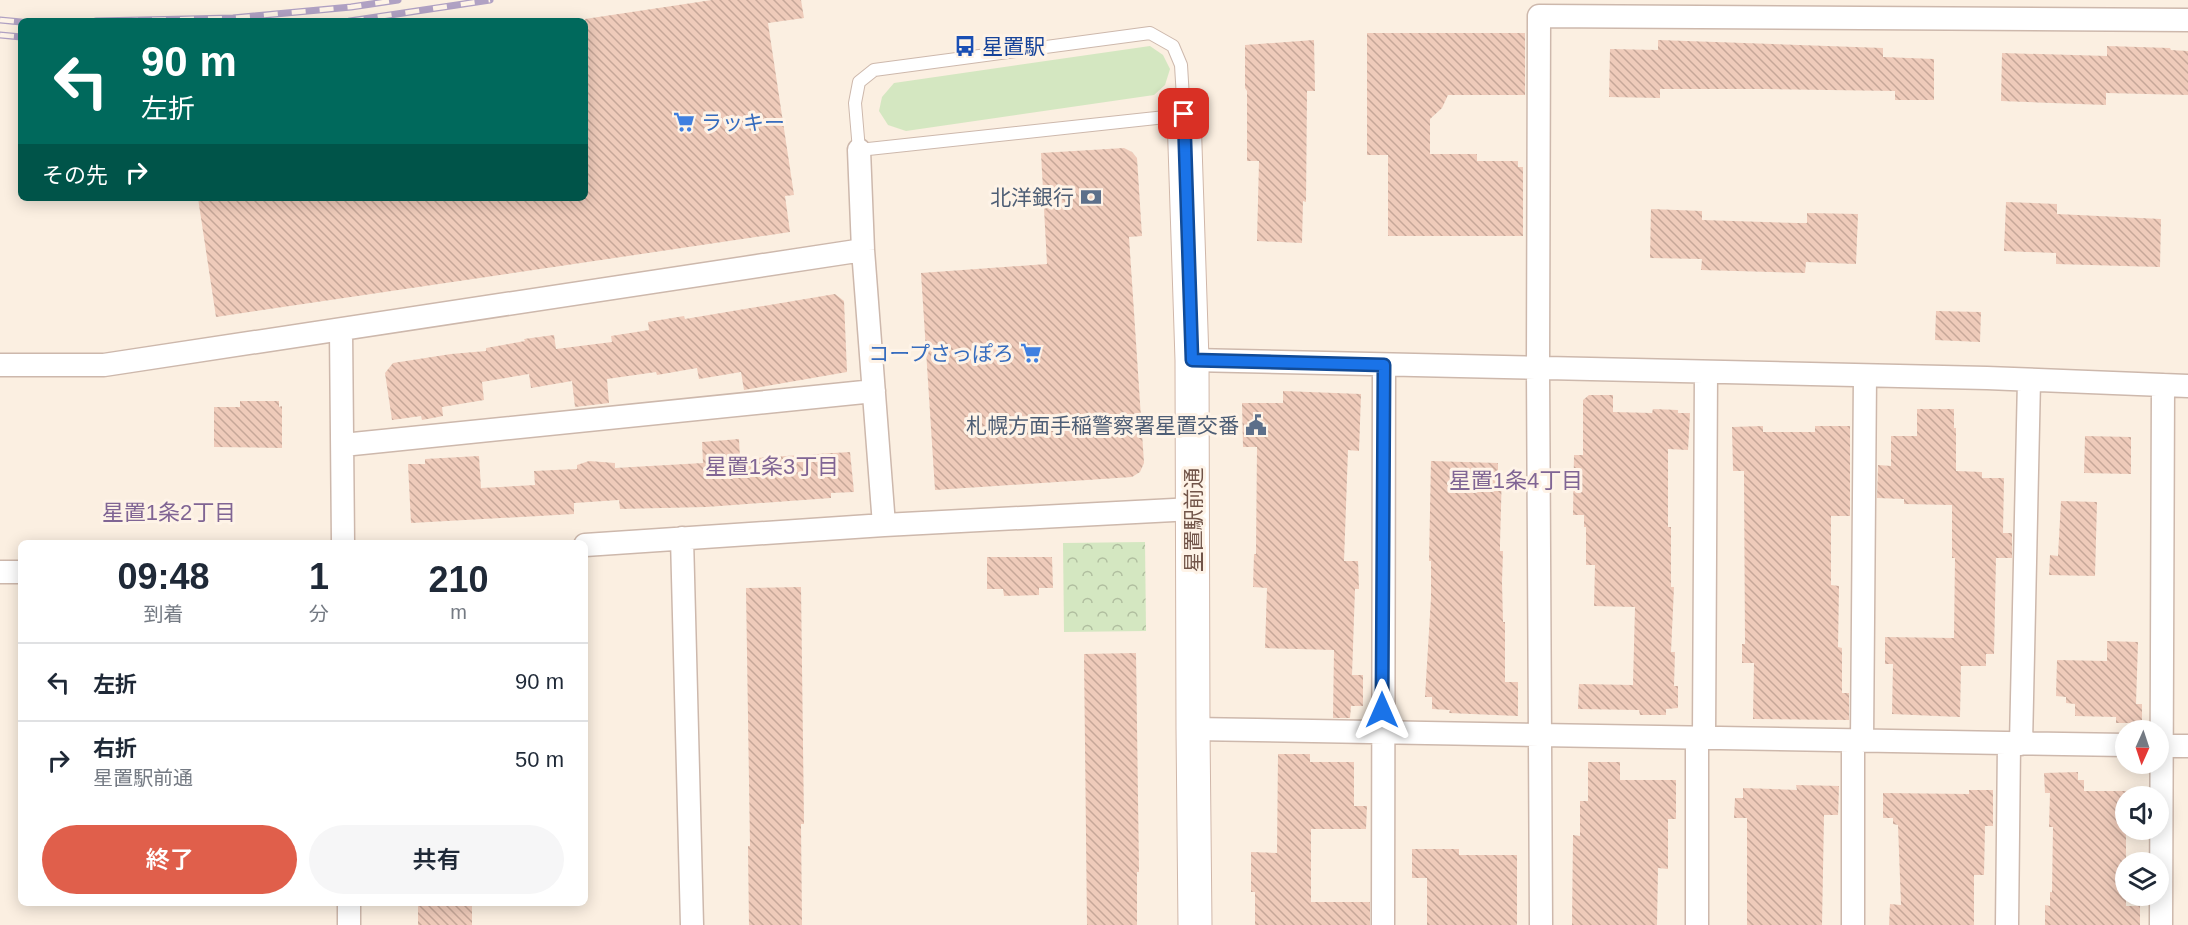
<!DOCTYPE html>
<html lang="ja">
<head>
<meta charset="utf-8">
<style>
  :root { --surface:#fff; --page:#f6f6f7; --text:#1f2937; --muted:#747a83; --line:#e0e1e3; --accent:#e05f4b }
  body { margin:0; font-family:Helvetica,"Noto Sans JP",sans-serif; background:var(--page); color:var(--text); height:100vh; display:flex; flex-direction:column; font-size:22px; white-space:nowrap }
  * { box-sizing:border-box; margin:0 }
  p { font-size:20px; color:var(--muted) }
  .icon { flex:none; width:33px; height:33px; fill:none; stroke:currentColor; stroke-width:2; stroke-linecap:round; stroke-linejoin:round }
  .map { position:relative; flex:1; overflow:hidden }
  .drawer { position:absolute; left:18px; top:540px; width:570px; height:366px; display:flex; flex-direction:column; background:var(--surface); border-radius:9px; box-shadow:0 3px 15px #0003 }
  .drawer>* { flex:none }
  .top-card { position:absolute; left:18px; top:18px; width:570px; height:183px; border-radius:9px; box-shadow:0 3px 15px #0003; background:#00695c; color:#fff; overflow:hidden }
  .needle { width:39px; rotate:183deg }
  .controls { position:absolute; left:2115px; top:720px; display:grid; gap:12px }
  .controls a { display:grid; place-items:center; width:54px; height:54px; border-radius:50%; background:var(--surface); box-shadow:0 3px 15px #0003; font-size:30px }
  .pin { position:absolute; display:grid; place-items:center; width:51px; height:51px; color:#fff; margin:-26px; border-radius:12px; box-shadow:0 3px 9px #0006 }
  .me { position:absolute; width:66px; margin:-33px; rotate:0deg; stroke-linejoin:round; filter:drop-shadow(0 0 4px #0008) }
  .turn { display:flex; align-items:center; gap:21px; height:126px; padding:0 24px; font-size:27px }
  .turn .icon { width:78px; height:78px; stroke-width:2.5 }
  .turn b { display:block; font-size:42px; line-height:51px }
  .then { display:flex; align-items:center; height:57px; padding:0 24px; background:#0003; gap:12px; font-size:22px }
  .eta { display:flex; justify-content:space-evenly; align-items:center; height:102px; text-align:center }
  .eta b { font-size:36px; font-weight:600; line-height:42px }
  .action { display:flex; gap:12px; margin-top:auto; padding:12px 24px }
  .action a { flex:1; height:69px; border-radius:36px; background:var(--accent); color:#fff; font-size:24px; font-weight:600; line-height:69px; text-align:center }
  .action a+a { background:var(--page); color:var(--text) }
  ul { padding:0; list-style:none }
  li { display:flex; align-items:center; gap:18px; height:78px; padding:0 24px; border-top:2px solid var(--line) }
  li div { flex:1 }
  li b { display:block; font-size:22px }
  li em { font-style:normal }
  .map>svg:first-child { display:block }
  .forest { fill:url(#forest-crowns) }
  .garden { fill:#d4e7c1 }
  .building { fill:url(#building-back-hatch) }
  .lines { fill:none; stroke-linecap:round; stroke-linejoin:round }
  .lane-casing { stroke:#cdb8ac; stroke-width:14 }
  .street-casing { stroke:#cdb8ac; stroke-width:25 }
  .secondary-casing { stroke:#d0b7a9; stroke-width:35 }
  .lane { stroke:#fff; stroke-width:12 }
  .street { stroke:#fff; stroke-width:22 }
  .secondary { stroke:#fff; stroke-width:33 }
  .rail-casing { stroke:#b0a1c3; stroke-width:7 }
  .rail { stroke:#fef3e7; stroke-width:4.5; stroke-dasharray:14; stroke-linecap:butt }
  .route-casing { stroke:#114b97; stroke-width:15 }
  .route { stroke:#1a73e8; stroke-width:10 }
  .labels { text-anchor:middle; dominant-baseline:central; stroke-width:6; stroke-linejoin:round; paint-order:stroke }
  .transit-label { font-size:21px; fill:#164399; stroke:#fef3e7; text-anchor:start }
  .shop-label { font-size:21px; fill:#366cbe; stroke:#fef3e7; text-anchor:start }
  .service-label { font-size:21px; fill:#4e5e75; stroke:#fef3e7; text-anchor:end }
  .street-label { font-size:21px; fill:#715449; stroke:#fef3e7 }
  .neighbourhood-label { font-size:22px; fill:#806594; stroke:#fef3e7 }
</style>
</head>
<body>
<div class="map">
<svg width="2188" height="925" viewBox="0 0 2188 925">
  <defs>
    <pattern id="forest-crowns" width="20" height="18" patternUnits="userSpaceOnUse" patternTransform="scale(1.5)"><rect width="20" height="18" fill="#d4e7c1"/><path d="M2 6a3 3 0 1 1 6 0M12 15a3 3 0 1 1 6 0" fill="none" stroke="#b0be9f"/></pattern>
    <pattern id="building-back-hatch" width="6" height="6" patternUnits="userSpaceOnUse" patternTransform="scale(1.5)"><rect width="6" height="6" fill="#efcbba"/><path d="M-1 5l2 2M0 0l6 6M5-1l2 2" fill="none" stroke="#c6a799"/></pattern>
  </defs>
  <rect width="100%" height="100%" fill="#fbefe1"/>
  <path class="forest" d="M1145 542 1146 631 1064 632 1063 543Z"/>
  <path class="garden" d="M1150 46 1163 55 1170 69 1165 85 1154 95 906 131 888 125 879 111 882 97 894 83Z"/>
  <path class="building" d="M712 0H801L804 18 768 23 794 195 785 196 790 232 216 317 198 198H585V19Z
    M1367 33H1525V95H1448L1442 108 1430 119V154H1477V161H1518V167H1523V236H1388V155H1367Z
    M1314 40 1315 91H1307L1306 202 1303 201 1302 243 1257 241 1259 161H1247V91L1245 88V45Z
    M1658 40 1883 48V57L1934 59V100H1895V91L1765 89H1660V98L1609 97 1610 49 1658 50Z
    M2107 46 2170 48 2171 50 2188 51V95L2106 93V105L2001 101 2002 53 2107 56Z
    M1124 148 1132 152 1137 158 1142 236 1129 237 1144 463 1140 472 1132 477 935 490 921 273 1047 264 1041 153Z
    M2006 202 2057 204V214L2161 219 2160 267 2056 264V253L2004 251Z
    M1651 209 1702 211V220L1797 223H1807V213L1858 214 1856 264 1806 262 1805 273 1701 270 1702 259 1650 258Z
    M835 294 844 301 847 372 744 390 741 372 699 379 697 368 657 375 656 372 607 379 609 403 575 407 572 381 531 388 529 374 482 382 484 400 442 407 443 416 422 420 421 416 392 420 385 373 393 363 451 354 486 351V348L525 341 524 339 554 335 556 349 612 342 611 336 649 330 648 322 684 316 685 319Z
    M1936 311 1981 312 1980 342 1935 340Z
    M1283 391 1361 394 1359 451 1348 450 1344 561H1358L1359 589H1355L1352 675H1363V706H1351L1350 718H1333L1334 650 1265 648 1267 588 1253 587 1254 554H1256L1257 447H1243L1242 403H1283Z
    M1589 395H1613V412L1652 413 1653 409 1678 410V413H1690L1688 450 1668 449V527H1671V587H1674L1671 652H1675L1674 686H1678V708L1666 709V715H1640L1639 710 1578 709 1579 684 1633 685 1635 607 1594 606 1595 565H1586V527H1584V515H1573L1574 455H1583V400Z
    M240 401H279V407L282 406V448L214 447V407H240Z
    M1917 409H1954V428H1956V471L1982 472V478H2004L2003 533H2012V558H1996L1994 654H1986V666H1961L1960 717 1892 714 1893 664H1885V637L1954 638 1955 558H1952V505L1904 504V499L1877 498 1878 465 1891 466V436H1917Z
    M1763 426V432H1815V426H1850V516H1831V585L1839 586 1838 647 1842 648V693H1849V720L1753 719 1754 663H1742V644H1745L1744 471H1733L1732 427Z
    M2085 436 2131 437V474L2084 473Z
    M739 439 740 459 850 452 854 492 831 493V498L706 507 620 509 619 500 574 503V514L411 523 408 464H425V459L479 456 481 488 535 485 534 471 577 469V465L589 461 615 463V468L703 463 702 442Z
    M1431 461 1498 463V471H1502L1500 544V551H1503L1502 582 1503 622H1505V682H1518V716L1449 713 1450 710 1432 709V697H1425L1431 598V561H1429Z
    M2061 501 2097 502 2095 576 2049 575 2050 555 2058 556Z
    M987 557H1052L1053 588H1039V595L1004 596 1003 589H987Z
    M801 587 804 824H801L802 925H749L748 846H750L746 588Z
    M2107 641 2138 642 2136 704H2142V723H2116V717L2075 716V704L2066 703V697L2056 696 2057 660 2107 661Z
    M1136 653 1139 872H1137V925H1087L1084 654Z
    M1278 754H1310V762H1354V806H1367L1366 829H1311V902H1370V925H1255V892H1251V852L1277 853Z
    M1588 762H1620V780H1676V819H1668V869L1658 868 1657 925H1572L1573 835 1580 836V801H1588Z
    M2078 772V780H2084V791H2126V906H2140V925H2045V905L2050 906V892H2052L2053 827H2049L2050 793H2045L2044 773Z
    M1796 785 1839 786 1838 815H1824L1822 925H1747V818H1734L1735 798H1743V788L1797 790Z
    M1969 790H1993V826H1985L1984 875H1974V925H1889L1890 904 1901 905 1898 825 1893 824V818H1883V793L1969 794Z
    M1412 849H1459V855H1517V925H1427V878H1412Z
    M418 903H472V925H418Z"/>
  <g class="lines">
    <defs>
      <path id="lane" d="M1150 33 1173 46 1181 65 1184 115 859 150 855 103 859 82 874 70Z"/>
      <path id="street" d="M859 150 863 250 884 525
        M341 330 343 543
        M1192 360 1987 378 2188 386
        M0 365H104L863 250
        M343 445 874 391
        M682 538 692 925
        M585 545 884 525 1193 509
        M0 572H21
        M1193 729 2126 745
        M1697 738V925
        M1704 738 1706 372
        M1853 741V925
        M1862 741 1865 376
        M2021 744 2029 380
        M2158 746H2188
        M349 903V925
        M1383 925 1384 365
        M1541 925 1538 368 1539 16 2188 20
        M2007 925 2009 744
        M2161 925 2163 385"/>
      <path id="secondary" d="M1184 115 1192 360 1193 729 1195 925"/>
    </defs>
    <use href="#lane" class="lane-casing"/>
    <use href="#street" class="street-casing"/>
    <use href="#secondary" class="secondary-casing"/>
    <use href="#lane" class="lane"/>
    <use href="#street" class="street"/>
    <use href="#secondary" class="secondary"/>
    <defs>
      <path id="rail" d="M0 20 21 22
        M96 21 233 18 351 7 398 0
        M350 21 490 0
        M0 35 21 37"/>
    </defs>
    <use href="#rail" class="rail-casing"/>
    <use href="#rail" class="rail"/>
  </g>
  <g class="lines">
    <defs>
      <path id="route" d="M1184 114 1192 360 1384 365 1382 710"/>
    </defs>
    <use href="#route" class="route-casing"/>
    <use href="#route" class="route"/>
  </g>
  <defs>
    <symbol id="bus-bare" viewBox="-9 -9 18 18"><path d="M-5-6H5V4H4V6H2V4H-2V6H-4V4H-5ZM-3.5-4V0h7V-4ZM-3.5 1.2v1.5H-2V1.2ZM2 1.2v1.5H3.5V1.2Z" fill="#1a4fb4" stroke="#fef3e7" stroke-width="2.5" paint-order="stroke"/></symbol>
    <symbol id="supermarket-bare" viewBox="-9 -9 18 18"><path d="M-6-5.5h2.5l.6 2H6L4.5 2H-2.5L-4.4-4H-6ZM-1.5 3.2a1.3 1.3 0 1 0 .1 0ZM3 3.2a1.3 1.3 0 1 0 .1 0Z" fill="#3f7fe0" stroke="#fef3e7" stroke-width="2.5" paint-order="stroke"/></symbol>
    <symbol id="bank-bare" viewBox="-9 -9 18 18"><path d="M-6-4H6V4H-6ZM0-2.3a2.3 2.3 0 1 0 0 4.6a2.3 2.3 0 1 0 0-4.6Z" fill="#5c6f8a" stroke="#fef3e7" stroke-width="2.5" paint-order="stroke"/></symbol>
    <symbol id="civic-bare" viewBox="-9 -9 18 18"><path d="M-.6-6.5H3V-4.5H.6V-3L4-1V1h2V6H-6V1h2V-1L-.6-3ZM-1.2 2.5V6h2.4V2.5Z" fill="#5c6f8a" stroke="#fef3e7" stroke-width="2.5" paint-order="stroke"/></symbol>
  </defs>
  <g fill-rule="evenodd">
    <use href="#bus-bare" x="950" y="31" width="30" height="30"/>
    <use href="#supermarket-bare" x="669" y="107" width="30" height="30"/>
    <use href="#bank-bare" x="1076" y="182" width="30" height="30"/>
    <use href="#supermarket-bare" x="1016" y="338" width="30" height="30"/>
    <use href="#civic-bare" x="1241" y="410" width="30" height="30"/>
  </g>
  <g class="labels">
    <g class="transit-label">
      <text x="982" y="46">星置駅</text>
    </g>
    <g class="shop-label">
      <text x="701" y="122">ラッキー</text>
      <text x="1014" y="353" text-anchor="end">コープさっぽろ</text>
    </g>
    <g class="service-label">
      <text x="1074" y="197">北洋銀行</text>
      <text x="1239" y="425">札幌方面手稲警察署星置交番</text>
    </g>
    <g class="street-label">
      <text transform="translate(1193 520) rotate(-90)">星置駅前通</text>
    </g>
    <g class="neighbourhood-label">
      <text x="772" y="466">星置1条3丁目</text>
      <text x="1516" y="480">星置1条4丁目</text>
      <text x="169" y="512">星置1条2丁目</text>
    </g>
  </g>
</svg>
<div class="controls">
<a><svg class="needle" viewBox="-14 -14 28 28"><path d="M0-13l5 13h-10z" fill="#e53935"/><path d="M0 13l5-13h-10z" fill="#747a83"/></svg></a>
<a><svg class="icon" aria-label="sound" viewBox="0 0 24 24"><path d="M4 9h4l5-4v14l-5-4H4zM17 9q2 3 0 6"/></svg></a>
<a><svg class="icon" aria-label="layers" viewBox="0 0 24 24"><path d="M12 4l9 5-9 5-9-5zM3 14l9 5 9-5"/></svg></a>
</div>
<div class="pin" style="left:1184px;top:114px;background:#d93025"><svg class="icon" aria-label="arrive" viewBox="0 0 24 24"><path d="M6 21V4h12l-3 4 3 4H6"/></svg></div>
<svg class="me" style="left:1382px;top:710px" viewBox="-20 -20 40 40"><path d="M0-17L14 15 0 8-14 15z" fill="#1a73e8" stroke="#fff" stroke-width="4"/></svg>
<div class="top-card">
<div class="turn"><svg class="icon" aria-label="left" viewBox="0 0 24 24"><path d="M17 20v-9H6M10 6l-5 5 5 5"/></svg><div><b>90 m</b>左折</div></div>
<div class="then">その先<svg class="icon" aria-label="right" viewBox="0 0 24 24"><path d="M7 20v-9h11M14 6l5 5-5 5"/></svg></div>
</div>
<section class="drawer">
<div class="eta">
<div><b>09:48</b><p>到着</p></div>
<div><b>1</b><p>分</p></div>
<div><b>210</b><p>m</p></div>
</div>
<ul>
<li><svg class="icon" aria-label="left" viewBox="0 0 24 24"><path d="M17 20v-9H6M10 6l-5 5 5 5"/></svg><div><b>左折</b></div><em>90 m</em></li>
<li><svg class="icon" aria-label="right" viewBox="0 0 24 24"><path d="M7 20v-9h11M14 6l5 5-5 5"/></svg><div><b>右折</b><p>星置駅前通</p></div><em>50 m</em></li>
</ul>
<div class="action"><a>終了</a><a>共有</a></div>
</section>
</div>
</body>
</html>
